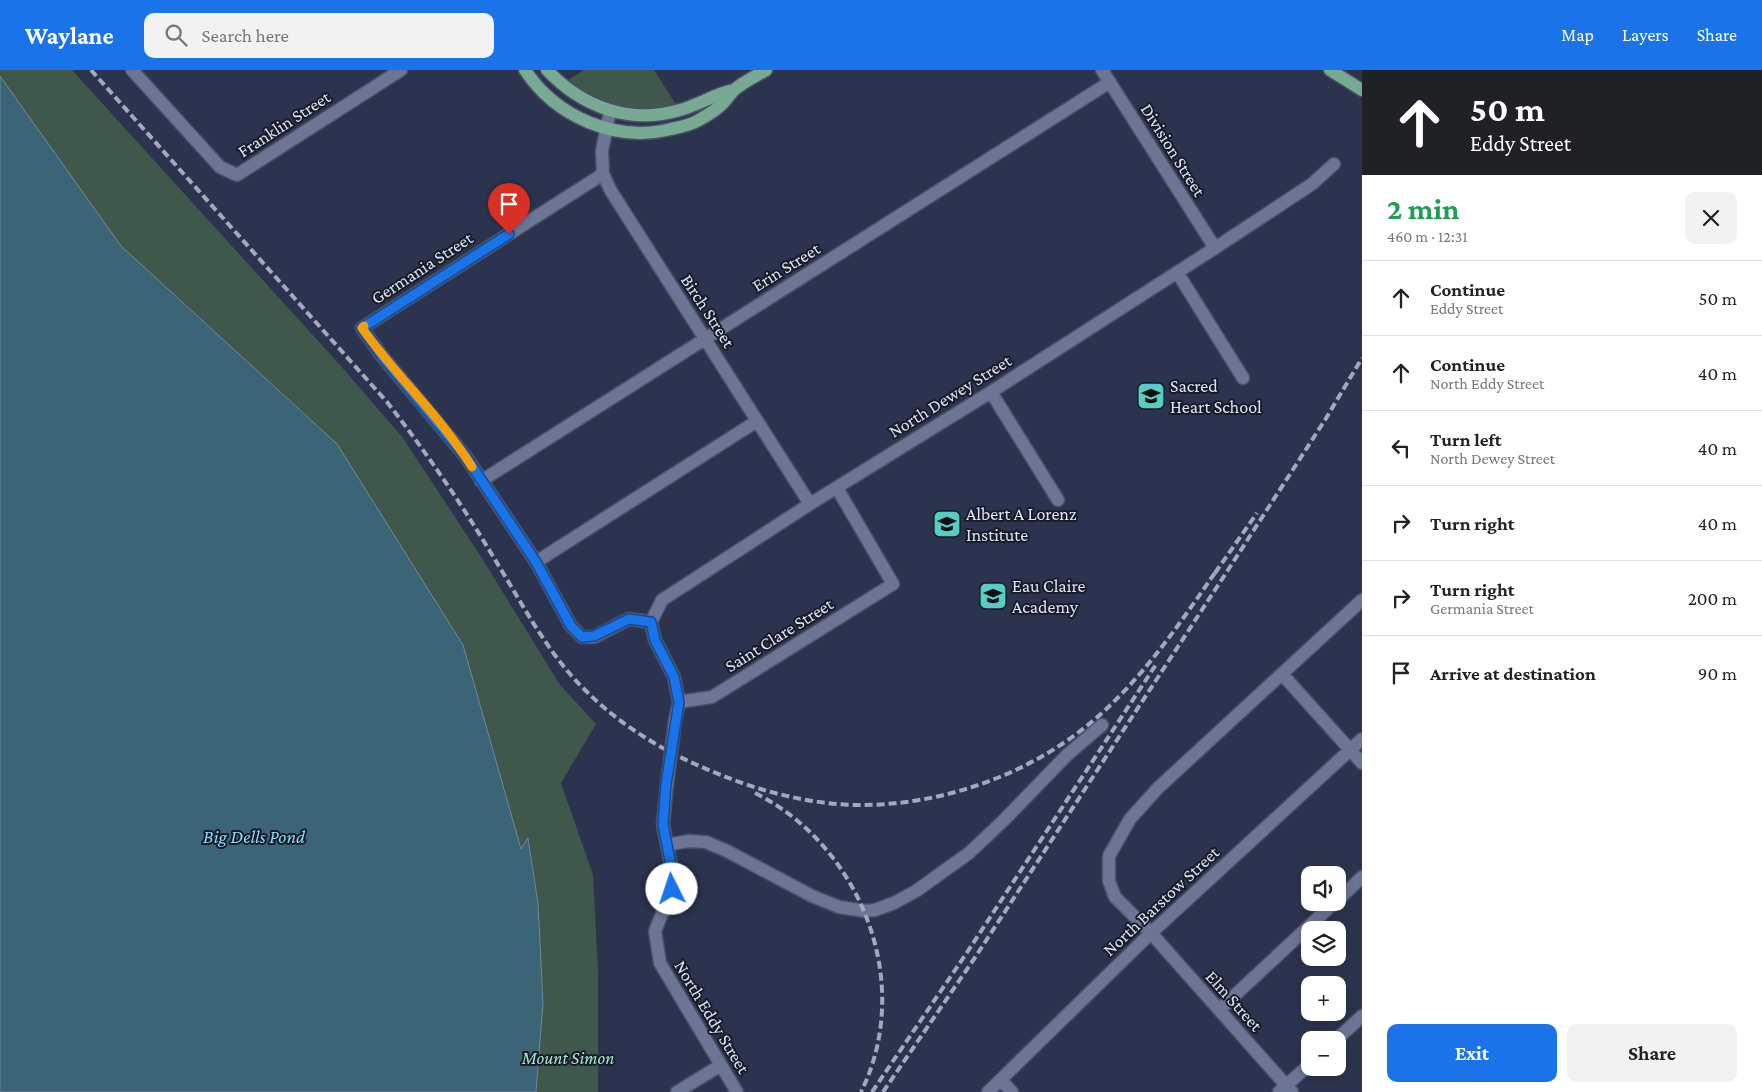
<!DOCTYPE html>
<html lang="en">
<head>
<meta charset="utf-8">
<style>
  :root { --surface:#fff; --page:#f2f2f2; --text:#222; --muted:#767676; --line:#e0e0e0; --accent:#1a73e8 }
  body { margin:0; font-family:"Crimson Pro",serif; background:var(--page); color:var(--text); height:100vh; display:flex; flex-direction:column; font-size:19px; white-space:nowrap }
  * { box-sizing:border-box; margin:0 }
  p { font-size:16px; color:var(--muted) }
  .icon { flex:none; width:28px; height:28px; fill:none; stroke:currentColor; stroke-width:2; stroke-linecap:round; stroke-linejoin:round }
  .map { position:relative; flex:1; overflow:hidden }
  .side { display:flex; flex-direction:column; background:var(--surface); width:400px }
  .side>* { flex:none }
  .banner { background:#202124; color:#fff; overflow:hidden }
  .tools { position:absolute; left:1301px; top:796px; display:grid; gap:10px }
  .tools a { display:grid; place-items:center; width:45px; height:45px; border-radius:10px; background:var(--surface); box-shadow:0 2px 8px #0003; font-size:25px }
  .pin { position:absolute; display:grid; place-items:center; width:42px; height:42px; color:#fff; margin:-51px -21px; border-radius:50% 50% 50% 0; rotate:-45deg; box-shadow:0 0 5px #0007 }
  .pin .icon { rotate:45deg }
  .me { position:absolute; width:55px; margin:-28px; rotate:356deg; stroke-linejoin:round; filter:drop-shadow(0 0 4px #0008) }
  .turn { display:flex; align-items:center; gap:18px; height:105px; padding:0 25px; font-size:22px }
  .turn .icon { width:65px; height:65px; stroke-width:2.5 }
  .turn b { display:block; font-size:35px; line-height:42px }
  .round { display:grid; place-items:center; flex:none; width:52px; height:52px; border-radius:10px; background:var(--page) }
  .head { display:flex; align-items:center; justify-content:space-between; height:85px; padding:0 25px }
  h1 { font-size:30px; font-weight:700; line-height:38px; color:#1e9e55 }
  .cta { display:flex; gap:10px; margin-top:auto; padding:10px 25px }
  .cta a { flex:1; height:58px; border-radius:10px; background:var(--accent); color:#fff; font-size:20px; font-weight:700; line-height:58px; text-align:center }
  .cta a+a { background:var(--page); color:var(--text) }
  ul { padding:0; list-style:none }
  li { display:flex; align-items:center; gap:15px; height:75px; padding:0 25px; border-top:1px solid var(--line) }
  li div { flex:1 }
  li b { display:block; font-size:19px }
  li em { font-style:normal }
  header { display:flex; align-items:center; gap:30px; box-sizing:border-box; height:70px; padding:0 25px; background:var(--accent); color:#fff }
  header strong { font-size:24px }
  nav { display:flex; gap:28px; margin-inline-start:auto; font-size:18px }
  .search { width:350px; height:45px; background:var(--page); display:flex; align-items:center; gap:12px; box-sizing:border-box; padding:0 18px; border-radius:10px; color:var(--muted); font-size:19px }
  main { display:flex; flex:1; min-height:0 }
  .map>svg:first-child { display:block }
  .green { fill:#40574b }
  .water { fill:#3b6576; stroke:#6c8b9c }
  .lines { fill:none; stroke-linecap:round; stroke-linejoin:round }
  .minor-casing { stroke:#4a4f66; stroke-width:15 }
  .major-casing { stroke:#4a4f66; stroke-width:15 }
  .minor { stroke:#6c7594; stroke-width:12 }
  .major { stroke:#77a993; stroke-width:12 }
  .rail { stroke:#a3a8bd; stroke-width:4; stroke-dasharray:8 4; stroke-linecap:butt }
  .minor-bridge-casing { stroke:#4a4f66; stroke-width:15; stroke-linecap:butt }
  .minor-bridge { stroke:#6c7594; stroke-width:12 }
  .route-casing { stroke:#114b97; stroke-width:12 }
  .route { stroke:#1a73e8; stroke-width:9 }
  .slow { stroke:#f59e0b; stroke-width:9 }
  .labels { text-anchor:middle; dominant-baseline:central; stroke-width:4; stroke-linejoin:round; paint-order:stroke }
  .street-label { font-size:18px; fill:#dfe4f6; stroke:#181c28 }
  .poi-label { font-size:18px; fill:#dfe4f6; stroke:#181c28; text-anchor:start }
  .park-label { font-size:18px; font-style:italic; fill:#a5ebc9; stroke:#181c28 }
  .water-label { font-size:19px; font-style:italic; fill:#90d9f8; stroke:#181c28 }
</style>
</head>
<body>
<header>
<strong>Waylane</strong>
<div class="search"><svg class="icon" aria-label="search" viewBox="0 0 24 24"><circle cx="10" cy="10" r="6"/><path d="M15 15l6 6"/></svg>Search here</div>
<nav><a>Map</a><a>Layers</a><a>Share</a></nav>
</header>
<main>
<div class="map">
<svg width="1362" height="1022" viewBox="0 0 1362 1022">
  <rect width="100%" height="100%" fill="#2c334e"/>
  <path class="green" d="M0 0H72L340 295 403 368 480 485 560 615 596 654 561 713 593 805 598 901V1022H536L543 933 538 833 529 769 521 780 337 374 120 176 0 6Z
    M584 0H654L677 36C648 40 625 42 597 30 586 25 576 18 567 11Z"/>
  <path class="water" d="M0 6 121 176 337 374 463 575 521 779 528 768 538 833 543 933 536 1022H0Z"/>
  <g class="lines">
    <defs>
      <path id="minor" d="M132 0 220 97 237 105 401 0
        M1102 0 1215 178
        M610 41 602 81 603 104 611 121 810 434
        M603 104 362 258 382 286 466 387 536 492 571 556 582 567H594L629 549 651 552
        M1177 202 1243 308
        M991 322 1058 430
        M481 411 1110 12
        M536 492 757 351
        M651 552 662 530 810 434 991 322 1215 178 1312 114 1334 94
        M651 552 655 570 674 607 679 632 675 651
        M1282 604 1362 693
        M679 632 712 627 893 514 837 418
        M667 714 663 754 671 796 672 819 655 861 660 893 737 1022
        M667 775 688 771 706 772 727 781 812 826 839 837 865 841 875 840 894 833 916 821 969 783 1003 751 1067 685 1102 655
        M1338 830 1362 807
        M1219 940 1335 832
        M1336 970 1362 946
        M1001 1010 1012 1022
        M677 1022 721 995
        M988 1022 1151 863 1362 669
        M1279 1022 1310 994
        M1292 1022 1151 863 1115 827 1109 811V786L1130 749 1158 718 1362 530"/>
      <path id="major" d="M525 0C556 47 616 73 671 59 681 57 691 55 699 50 708 45 718 39 724 32 728 28 730 24 734 20 743 12 756 6 766 0
        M547 0C582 37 630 55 680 40 699 35 714 24 734 20
        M1330 0 1362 20"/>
    </defs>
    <use href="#minor" class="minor-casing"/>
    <use href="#major" class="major-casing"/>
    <use href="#minor" class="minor"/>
    <use href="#major" class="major"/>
    <path class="rail" d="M91 0 387 332C426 382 461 433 494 488 522 533 547 583 585 620 624 659 670 685 721 705 763 722 810 734 856 735 935 736 1017 709 1079 662 1137 618 1178 556 1219 497
      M1215 503 1257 443
      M755 723C861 776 915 913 861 1022
      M872 1022 966 884 1157 593
      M883 1022 974 889 1228 500 1325 350 1362 288"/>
    <defs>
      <path id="minor-bridge" d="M667 714 675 651"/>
    </defs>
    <use href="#minor-bridge" class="minor-bridge-casing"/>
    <use href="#minor-bridge" class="minor-bridge"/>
  </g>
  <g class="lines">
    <defs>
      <path id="route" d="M509 164 362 258 382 286 466 387 536 492 571 556 582 567 594 566 629 549 651 552 655 570 674 607 679 632 666 714 663 754 671 796 672 819"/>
    </defs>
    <use href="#route" class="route-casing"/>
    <use href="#route" class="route"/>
    <path class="slow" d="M364 256 362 258C396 306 441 347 472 397"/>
  </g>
  <defs>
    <symbol id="school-square" viewBox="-11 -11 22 22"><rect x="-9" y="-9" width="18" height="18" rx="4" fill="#56cec2" stroke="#181c28"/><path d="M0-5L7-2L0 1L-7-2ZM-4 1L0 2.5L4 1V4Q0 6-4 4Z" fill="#111"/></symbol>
  </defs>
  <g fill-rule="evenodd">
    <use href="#school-square" x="1135" y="310" width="32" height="32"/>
    <use href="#school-square" x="931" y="438" width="32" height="32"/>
    <use href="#school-square" x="977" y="510" width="32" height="32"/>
  </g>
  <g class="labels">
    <g class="street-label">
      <text transform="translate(284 54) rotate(-33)">Franklin Street</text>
      <text transform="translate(1173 80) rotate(58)">Division Street</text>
      <text transform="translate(786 197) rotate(-32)">Erin Street</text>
      <text transform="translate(422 198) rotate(-33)">Germania Street</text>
      <text transform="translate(708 241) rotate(57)">Birch Street</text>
      <text transform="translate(950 326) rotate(-32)">North Dewey Street</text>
      <text transform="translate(779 565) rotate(-32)">Saint Clare Street</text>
      <text transform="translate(1161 831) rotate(-43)">North Barstow Street</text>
      <text transform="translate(1234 931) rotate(48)">Elm Street</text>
      <text transform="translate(712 947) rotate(59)">North Eddy Street</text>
    </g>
    <g class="poi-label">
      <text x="1170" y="316">Sacred<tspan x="1170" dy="21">Heart School</tspan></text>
      <text x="966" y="444">Albert A Lorenz<tspan x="966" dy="21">Institute</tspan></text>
      <text x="1012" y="516">Eau Claire<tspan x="1012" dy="21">Academy</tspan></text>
    </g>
    <g class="park-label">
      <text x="568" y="988">Mount Simon</text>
    </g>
    <g class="water-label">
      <text x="254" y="766">Big Dells Pond</text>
    </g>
  </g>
</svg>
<div class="tools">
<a><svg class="icon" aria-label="sound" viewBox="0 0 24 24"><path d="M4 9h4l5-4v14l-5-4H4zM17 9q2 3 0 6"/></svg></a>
<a><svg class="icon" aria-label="layers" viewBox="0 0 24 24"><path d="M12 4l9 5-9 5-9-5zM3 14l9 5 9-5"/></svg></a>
<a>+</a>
<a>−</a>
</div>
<div class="pin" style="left:509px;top:164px;background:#d93025"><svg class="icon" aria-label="arrive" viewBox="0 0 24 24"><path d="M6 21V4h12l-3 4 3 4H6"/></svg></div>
<svg class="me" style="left:672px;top:819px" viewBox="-20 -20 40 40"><circle r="19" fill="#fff"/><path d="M0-13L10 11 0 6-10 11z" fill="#1a73e8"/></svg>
</div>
<section class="side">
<div class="banner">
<div class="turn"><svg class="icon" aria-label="ahead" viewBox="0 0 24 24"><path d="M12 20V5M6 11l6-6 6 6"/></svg><div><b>50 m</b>Eddy Street</div></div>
</div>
<div class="head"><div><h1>2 min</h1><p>460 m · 12:31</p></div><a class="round"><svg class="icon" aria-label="close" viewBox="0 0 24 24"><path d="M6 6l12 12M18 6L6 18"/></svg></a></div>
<ul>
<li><svg class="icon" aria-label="ahead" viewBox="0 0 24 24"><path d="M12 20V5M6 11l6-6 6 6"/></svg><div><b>Continue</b><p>Eddy Street</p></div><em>50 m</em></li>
<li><svg class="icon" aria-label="ahead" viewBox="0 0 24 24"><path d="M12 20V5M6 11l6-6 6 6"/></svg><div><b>Continue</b><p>North Eddy Street</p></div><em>40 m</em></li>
<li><svg class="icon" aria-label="left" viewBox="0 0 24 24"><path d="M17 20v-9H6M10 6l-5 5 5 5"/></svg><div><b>Turn left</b><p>North Dewey Street</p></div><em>40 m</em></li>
<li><svg class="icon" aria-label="right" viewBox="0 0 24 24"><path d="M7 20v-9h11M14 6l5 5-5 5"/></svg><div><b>Turn right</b></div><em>40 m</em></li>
<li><svg class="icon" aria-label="right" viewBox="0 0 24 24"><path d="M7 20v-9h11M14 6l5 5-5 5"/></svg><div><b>Turn right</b><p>Germania Street</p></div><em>200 m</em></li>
<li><svg class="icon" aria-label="arrive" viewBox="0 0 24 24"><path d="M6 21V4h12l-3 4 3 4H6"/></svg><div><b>Arrive at destination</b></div><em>90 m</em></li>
</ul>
<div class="cta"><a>Exit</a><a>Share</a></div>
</section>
</main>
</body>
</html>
